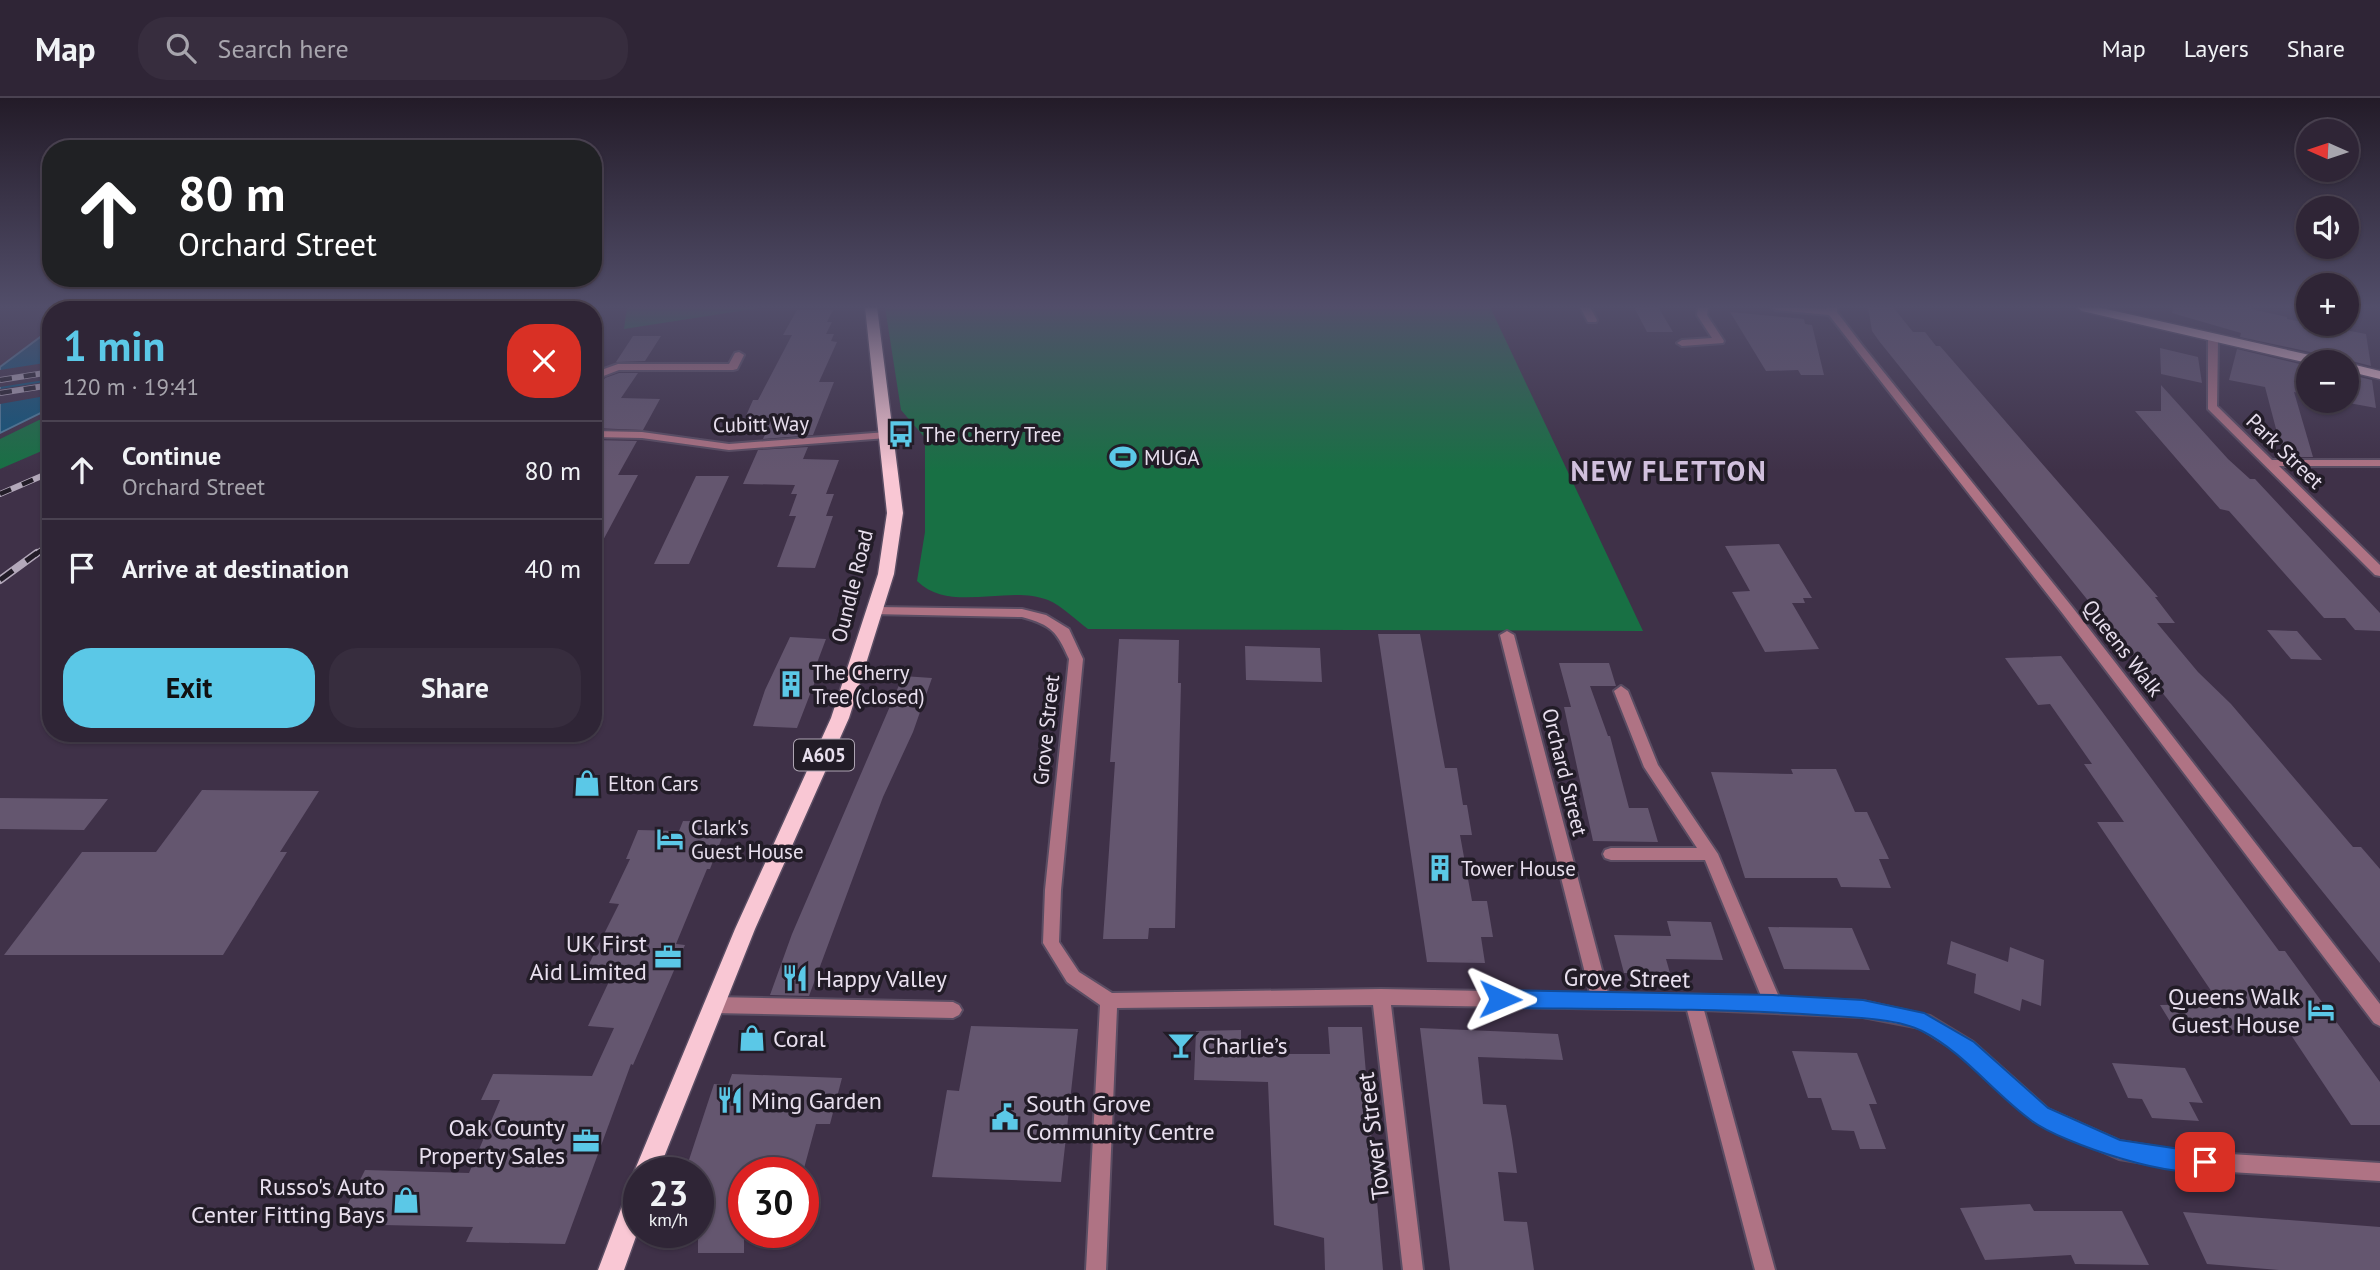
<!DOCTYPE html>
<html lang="en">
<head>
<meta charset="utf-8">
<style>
  :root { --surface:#2f2536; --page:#372d3e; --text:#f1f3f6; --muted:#a7a5ad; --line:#4a4251; --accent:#5bc8e7 }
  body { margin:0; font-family:"PT Sans",sans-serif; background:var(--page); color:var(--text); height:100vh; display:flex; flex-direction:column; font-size:26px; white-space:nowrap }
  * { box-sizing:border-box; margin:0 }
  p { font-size:23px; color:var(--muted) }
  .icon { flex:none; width:38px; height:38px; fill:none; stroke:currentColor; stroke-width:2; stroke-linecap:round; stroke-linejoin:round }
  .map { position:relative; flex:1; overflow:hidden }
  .panel { position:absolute; left:42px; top:203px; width:560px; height:441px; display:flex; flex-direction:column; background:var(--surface); border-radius:28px; box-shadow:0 2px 5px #0004,0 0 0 2px var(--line) }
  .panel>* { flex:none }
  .guide { position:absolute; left:42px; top:42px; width:560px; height:147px; border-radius:28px; box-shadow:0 2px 5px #0004,0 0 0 2px var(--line); background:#202124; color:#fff; overflow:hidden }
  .needle { width:46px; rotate:273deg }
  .tools { position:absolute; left:2296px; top:21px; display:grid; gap:14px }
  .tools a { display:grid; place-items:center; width:63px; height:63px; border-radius:50%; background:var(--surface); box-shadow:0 2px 5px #0004,0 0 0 2px var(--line); font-size:35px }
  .speed { position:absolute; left:623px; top:1059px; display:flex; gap:14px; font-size:35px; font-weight:700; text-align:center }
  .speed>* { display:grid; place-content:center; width:91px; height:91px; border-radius:50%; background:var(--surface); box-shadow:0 2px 5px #0004,0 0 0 2px var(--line); line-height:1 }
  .speed small { font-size:18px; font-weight:400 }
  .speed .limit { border:10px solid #d22; background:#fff; color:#111 }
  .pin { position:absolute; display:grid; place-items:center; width:60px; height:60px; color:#fff; margin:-30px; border-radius:14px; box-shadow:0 4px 10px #0006 }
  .me { position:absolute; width:77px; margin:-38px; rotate:91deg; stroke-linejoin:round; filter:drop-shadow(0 0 5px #0008) }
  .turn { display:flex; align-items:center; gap:24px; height:147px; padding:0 21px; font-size:32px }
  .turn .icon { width:91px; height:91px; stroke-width:2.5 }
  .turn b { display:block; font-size:49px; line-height:60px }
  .round { display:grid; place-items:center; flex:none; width:74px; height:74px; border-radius:28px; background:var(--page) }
  .overview { display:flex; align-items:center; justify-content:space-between; height:119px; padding:0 21px }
  h1 { font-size:42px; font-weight:800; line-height:52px; color:var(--accent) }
  .primary-button { display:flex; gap:14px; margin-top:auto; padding:14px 21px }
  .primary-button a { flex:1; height:80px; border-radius:28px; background:var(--accent); color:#111; font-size:28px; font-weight:800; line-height:80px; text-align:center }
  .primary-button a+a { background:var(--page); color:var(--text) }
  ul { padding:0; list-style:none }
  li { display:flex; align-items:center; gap:21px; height:98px; padding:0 21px; border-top:2px solid var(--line) }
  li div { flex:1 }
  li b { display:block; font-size:26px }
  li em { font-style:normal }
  header { display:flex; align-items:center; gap:42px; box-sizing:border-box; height:98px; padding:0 35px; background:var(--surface); border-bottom:2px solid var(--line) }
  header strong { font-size:33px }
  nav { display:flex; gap:38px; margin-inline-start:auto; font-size:24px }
  .search { width:490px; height:63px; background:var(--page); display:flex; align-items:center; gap:18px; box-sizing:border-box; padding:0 24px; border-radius:28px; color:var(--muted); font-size:26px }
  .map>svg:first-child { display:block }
  .green { fill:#187044 }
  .water { fill:#0e557c; stroke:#4f7e9e; stroke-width:2 }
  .pier { fill:#3f3148 }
  .building { fill:#64566f }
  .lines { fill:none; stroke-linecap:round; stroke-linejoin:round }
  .street-casing { stroke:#5a4d63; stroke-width:4 }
  .primary-casing { stroke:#5a4d63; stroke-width:3 }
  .street { fill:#af7384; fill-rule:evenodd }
  .primary { fill:#f9c7d4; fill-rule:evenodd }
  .rail-far1-casing { stroke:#b3a8ba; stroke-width:6 }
  .rail-casing { stroke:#b3a8ba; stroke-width:8 }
  .rail-far1 { stroke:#221c27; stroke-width:4.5; stroke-dasharray:12; stroke-linecap:butt }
  .rail { stroke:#221c27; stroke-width:5; stroke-dasharray:16; stroke-linecap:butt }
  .route { fill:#1a73e8; stroke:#114b97; stroke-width:2 }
  .labels { text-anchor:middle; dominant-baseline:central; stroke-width:7; stroke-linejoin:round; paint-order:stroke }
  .shield { fill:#221c27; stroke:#ada4b2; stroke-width:2 }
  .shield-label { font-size:19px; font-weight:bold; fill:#e8dfee }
  .street-label { font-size:21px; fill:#e8dfee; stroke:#221c27 }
  .poi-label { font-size:21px; fill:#e8dfee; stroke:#221c27; text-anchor:start }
  .near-poi-label { font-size:24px; fill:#e8dfee; stroke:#221c27; text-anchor:start }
  .near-street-label { font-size:24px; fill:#e8dfee; stroke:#221c27 }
  .district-label { font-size:28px; font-weight:bold; letter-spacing:2px; fill:#d1c0dd; stroke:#221c27 }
</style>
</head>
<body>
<header>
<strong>Map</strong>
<div class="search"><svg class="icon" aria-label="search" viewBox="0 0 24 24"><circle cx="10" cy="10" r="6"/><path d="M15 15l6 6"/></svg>Search here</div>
<nav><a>Map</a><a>Layers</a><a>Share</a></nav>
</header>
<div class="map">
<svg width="2380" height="1172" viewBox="0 0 2380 1172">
  <rect width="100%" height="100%" fill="#3f3148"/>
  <path class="green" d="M627 209H766L624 231Z
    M885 209H1490L1643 533 1088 531C1076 522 1062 508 1048 502 1007 486 951 516 917 483L925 434V340L901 312Z
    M51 321V349L0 371V341L39 322Z"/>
  <path class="water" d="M51 231V310L0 335V269Z"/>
  <path class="pier" d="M51 264V281L0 289V272Z
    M51 283V297L0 306V291Z"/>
  <path class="building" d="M1634 209H1658L1673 234H1647Z
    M1868 209H1893L1913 234H1925L1936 248H1940L2158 499H2155L2175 525H2157L2198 574 2231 606 2353 749H2361L2380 771V865L1879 243 1872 233Z
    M2173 209H2251V211L2287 219V221L2366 236 2371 268 2348 262 2332 264 2324 257 2240 239 2241 235 2172 215Z
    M797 212H833L827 224H832L826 236H834L831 243 837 244 819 284H834L813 337 763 341 768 329H741L753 302H758L792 237H783Z
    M1730 214 1804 221 1805 226 1812 227 1824 277H1801L1798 272 1766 273Z
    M633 238H661L645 263 616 264Z
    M2160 250 2198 259 2202 285 2161 276Z
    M2237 251 2308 268V297L2294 294 2313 359H2297L2285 347 2280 346 2265 289 2229 282Z
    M619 275H638L621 300 660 301 643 332 593 330V297L605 280Z
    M2347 276 2372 282 2376 310 2338 303H2347Z
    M2161 287 2228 361 2250 381H2255L2380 515V533L2355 532 2345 520H2324L2229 413 2220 411 2135 313H2161Z
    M593 342 637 343 618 377H638L593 461Z
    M808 349 803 361 839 362 826 396H834L826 418H833L815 470 777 469 796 418H789L797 396H791L795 387 743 386 758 352Z
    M696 378H729L689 466H654Z
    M1779 446 1812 500H1803L1805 505H1792L1819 551 1765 554 1732 494 1750 493 1725 448Z
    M2267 532 2297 533 2322 562 2291 561Z
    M1378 536H1420L1445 670H1457L1463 707H1467L1472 737H1460L1472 803H1487L1493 839H1481L1485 865 1427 864Z
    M790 539 826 541 814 573H819L797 630 753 628 765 592Z
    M1119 541 1179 542 1178 585H1181L1175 830H1149L1148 841H1103L1115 664H1110Z
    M1245 548 1320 550 1322 584 1246 582Z
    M2061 558 2279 853H2285L2380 984V1027H2351L2287 931 2176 933 2160 907 2220 906 2097 724H2124L2084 666H2092L2050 606 2038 607 2005 560Z
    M1559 565H1609L1616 588H1590L1608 638H1610L1629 710H1648L1658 744 1593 743 1564 609H1571Z
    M903 578 932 580 913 634 883 699 809 898 770 897 792 836Z
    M1791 671H1836L1855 714H1867L1889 761H1879L1891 790 1841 789 1837 780H1745L1711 674 1793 676Z
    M202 692 319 693 280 754H287L223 857H4L82 754H156Z
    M0 700 108 701 84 732 0 731Z
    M683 723 728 724 710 771H707L676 846 685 847 633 967 631 966 565 1146 466 1144 473 1129 338 1126 365 1072 469 1075 500 1002H481L493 976 592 978 614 930 588 928 614 873 586 872 619 806 609 805 630 761H626L638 732 679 733Z
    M1667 823 1711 824 1723 862 1666 861 1670 875H1624L1614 837 1671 838Z
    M1768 829 1852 830 1870 872 1784 871Z
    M1951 843 2008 864 2010 849 2044 862 2041 908 2022 901 2020 913 1974 895 1976 876 1947 866Z
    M971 928 1078 931 1061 1084 932 1079 947 992 959 993Z
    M1328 929H1362L1383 1172H1325L1324 1140 1274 1127 1268 984 1194 982 1196 933 1241 932V956H1330Z
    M1420 930 1558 936 1563 962 1478 959 1483 1006 1506 1007 1512 1041 1517 1075 1498 1074 1504 1123 1527 1124 1534 1172H1450Z
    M1792 953 1857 955 1877 1006H1869L1886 1051H1860L1854 1033 1832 1032 1821 1000H1808Z
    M2112 965 2185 970 2203 1005 2189 1004 2199 1023 2152 1020 2142 1001 2128 1000Z
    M732 976 842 980 830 1026H816L803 1074H744V1155H698V1074H685L714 986 728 987Z
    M2030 1106 2034 1113H2122L2149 1167 2075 1166 2071 1157 1985 1162 1960 1110Z
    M2183 1114 2380 1129V1172H2279L2207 1166Z"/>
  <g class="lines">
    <defs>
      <path id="street" d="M1580 209H1590L1597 222 1596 224H1588Z
        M1698 209H1708L1707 217 1724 243 1723 245 1682 248 1677 245 1682 242 1712 240 1697 217Z
        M1771 209 1827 211V209H1837V214L1862 247 2073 510 2380 906V928L2374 925 2063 516 1829 217 1776 212Z
        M2213 238 2218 241 2217 308 2272 362H2380V368H2279L2380 467V478L2375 477 2208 311V241Z
        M739 254 744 257 737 271 733 272H619L593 282V275L618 266H729L735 255Z
        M593 333 642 334 729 346 887 334 893 337 887 340 729 352 642 340 593 339Z
        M876 509 1022 511 1046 517 1069 531 1083 561 1061 792 1059 844 1079 874 1112 895 1381 891 1590 895 1500 537 1507 533 1514 537 1608 895 1761 898 1705 762H1611L1605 760 1603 756 1605 752 1611 750H1697L1644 669 1614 593 1621 588 1628 593 1658 667 1718 756 1779 899 1863 903 1930 918 1973 944 2048 1011 2120 1043 2180 1053 2380 1065V1083L2180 1071 2119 1061 2034 1023 1961 956 1920 930 1863 919 1704 912 1775 1172H1755L1687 912 1391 907 1423 1172H1403L1373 907 1117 910 1106 1172H1086L1100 907 1067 884 1043 845 1045 792 1069 561C1057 534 1052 527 1022 519L871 516 869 513 871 510Z
        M713 899 953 904 959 907 962 912 959 917 953 920 713 915 707 912 704 907 707 902Z"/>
      <path id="primary" d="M865 209H877L903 415 894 476 849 620 755 831 658 1074H639V1083L634 1074 735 831 831 620 878 476 887 415Z
        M2076 209H2097L2323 260 2330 264 2308 265 2082 213Z
        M2347 265 2380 273V281L2347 273Z
        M639 1083V1130L624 1172H598L630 1087Z"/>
    </defs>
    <use href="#street" class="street-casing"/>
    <use href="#primary" class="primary-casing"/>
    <use href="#street" class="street"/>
    <use href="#primary" class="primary"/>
    <defs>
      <path id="rail-far1" d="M370 212 376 209
        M401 212 421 209
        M431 212 451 209
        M508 212 528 209
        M547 212 567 209
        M0 282 51 274
        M0 295 51 287
        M0 396 51 374
        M35 457 51 445"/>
      <path id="rail" d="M0 482 37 455"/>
    </defs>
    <use href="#rail-far1" class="rail-far1-casing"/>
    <use href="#rail" class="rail-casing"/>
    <use href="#rail-far1" class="rail-far1"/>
    <use href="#rail" class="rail"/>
  </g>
  <linearGradient id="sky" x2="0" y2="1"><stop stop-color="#231b28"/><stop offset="0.56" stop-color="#524e6a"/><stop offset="1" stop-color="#524e6a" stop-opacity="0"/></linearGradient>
  <rect width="2380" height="373" fill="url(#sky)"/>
  <path class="route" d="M1500 892 1773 897 1863 902 1924 915 1974 944 2048 1010 2120 1042 2213 1056 2216 1064 2213 1071C2179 1085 2062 1045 2032 1023 1993 995 1965 955 1922 933 1898 920 1846 919 1818 917 1712 910 1606 911 1500 910L1493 907 1490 901 1493 895Z"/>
  <defs>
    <symbol id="bus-bare" viewBox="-9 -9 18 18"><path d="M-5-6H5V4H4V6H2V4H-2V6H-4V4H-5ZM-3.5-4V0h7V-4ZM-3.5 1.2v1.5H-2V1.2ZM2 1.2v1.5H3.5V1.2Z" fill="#5bc8e7" stroke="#221c27" stroke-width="2.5" paint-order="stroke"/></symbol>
    <symbol id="stadium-bare" viewBox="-9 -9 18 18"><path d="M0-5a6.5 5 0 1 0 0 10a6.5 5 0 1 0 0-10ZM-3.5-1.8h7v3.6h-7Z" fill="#5bc8e7" stroke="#221c27" stroke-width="2.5" paint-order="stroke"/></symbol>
    <symbol id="building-bare" viewBox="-9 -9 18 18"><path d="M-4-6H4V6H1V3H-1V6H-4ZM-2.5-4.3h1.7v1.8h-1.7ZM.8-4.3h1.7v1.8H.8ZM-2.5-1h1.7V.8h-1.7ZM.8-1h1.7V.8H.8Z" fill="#5bc8e7" stroke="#221c27" stroke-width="2.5" paint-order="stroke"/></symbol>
    <symbol id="shop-bare" viewBox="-9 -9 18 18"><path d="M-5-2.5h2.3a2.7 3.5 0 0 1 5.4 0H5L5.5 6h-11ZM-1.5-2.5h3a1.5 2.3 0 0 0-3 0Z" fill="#5bc8e7" stroke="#221c27" stroke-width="2.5" paint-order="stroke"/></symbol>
    <symbol id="hotel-bare" viewBox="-9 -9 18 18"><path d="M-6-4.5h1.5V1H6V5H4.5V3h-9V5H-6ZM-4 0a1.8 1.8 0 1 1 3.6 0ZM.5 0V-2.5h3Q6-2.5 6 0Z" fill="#5bc8e7" stroke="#221c27" stroke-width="2.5" paint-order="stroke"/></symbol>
    <symbol id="office-bare" viewBox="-9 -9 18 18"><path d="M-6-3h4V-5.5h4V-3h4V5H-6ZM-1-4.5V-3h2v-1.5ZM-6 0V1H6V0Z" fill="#5bc8e7" stroke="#221c27" stroke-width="2.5" paint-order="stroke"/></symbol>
    <symbol id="restaurant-bare" viewBox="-9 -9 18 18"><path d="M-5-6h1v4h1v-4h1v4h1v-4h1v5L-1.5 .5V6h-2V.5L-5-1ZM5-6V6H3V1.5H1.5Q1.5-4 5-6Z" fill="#5bc8e7" stroke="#221c27" stroke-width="2.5" paint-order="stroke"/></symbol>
    <symbol id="bar-bare" viewBox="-9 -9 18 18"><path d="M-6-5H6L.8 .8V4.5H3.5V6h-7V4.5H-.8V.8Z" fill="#5bc8e7" stroke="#221c27" stroke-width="2.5" paint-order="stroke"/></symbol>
    <symbol id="civic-bare" viewBox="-9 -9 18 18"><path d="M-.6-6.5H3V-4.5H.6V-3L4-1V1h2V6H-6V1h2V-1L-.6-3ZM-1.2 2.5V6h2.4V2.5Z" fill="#5bc8e7" stroke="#221c27" stroke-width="2.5" paint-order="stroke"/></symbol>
  </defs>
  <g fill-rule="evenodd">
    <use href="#bus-bare" x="882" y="317" width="38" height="38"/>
    <use href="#stadium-bare" x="1104" y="340" width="38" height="38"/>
    <use href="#building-bare" x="772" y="567" width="38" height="38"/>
    <use href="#shop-bare" x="568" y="666" width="38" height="38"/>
    <use href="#hotel-bare" x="651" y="722" width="38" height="38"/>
    <use href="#building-bare" x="1421" y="751" width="38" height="38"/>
    <use href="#office-bare" x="649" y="840" width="38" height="38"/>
    <use href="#restaurant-bare" x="776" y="861" width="38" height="38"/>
    <use href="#hotel-bare" x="2302" y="893" width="38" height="38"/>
    <use href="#shop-bare" x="733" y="921" width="38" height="38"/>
    <use href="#bar-bare" x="1162" y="928" width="38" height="38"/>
    <use href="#restaurant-bare" x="711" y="983" width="38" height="38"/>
    <use href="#civic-bare" x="986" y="1000" width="38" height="38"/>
    <use href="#office-bare" x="567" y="1024" width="38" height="38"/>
    <use href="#shop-bare" x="387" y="1083" width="38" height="38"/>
  </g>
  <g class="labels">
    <rect class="shield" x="794" y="641.5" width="60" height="31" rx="5"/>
    <g class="shield-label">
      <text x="824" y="657">A605</text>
    </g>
    <g class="street-label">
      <text transform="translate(761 326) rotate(-1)">Cubitt Way</text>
      <text transform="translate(2285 353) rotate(44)">Park Street</text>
      <text transform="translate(852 488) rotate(-76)">Oundle Road</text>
      <text transform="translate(2123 550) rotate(52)">Queens Walk</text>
      <text transform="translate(1046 632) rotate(-84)">Grove Street</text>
      <text transform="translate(1565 674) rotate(76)">Orchard Street</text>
    </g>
    <g class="poi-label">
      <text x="922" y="336">The Cherry Tree</text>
      <text x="1144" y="359">MUGA</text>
      <text x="812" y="574">The Cherry<tspan x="812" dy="24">Tree (closed)</tspan></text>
      <text x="608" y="685">Elton Cars</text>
      <text x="691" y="729">Clark's<tspan x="691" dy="24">Guest House</tspan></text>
      <text x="1461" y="770">Tower House</text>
    </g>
    <g class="near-poi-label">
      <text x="647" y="845" text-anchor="end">UK First<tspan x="647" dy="28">Aid Limited</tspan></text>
      <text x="816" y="880">Happy Valley</text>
      <text x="2300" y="898" text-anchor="end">Queens Walk<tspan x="2300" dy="28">Guest House</tspan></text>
      <text x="773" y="940">Coral</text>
      <text x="1202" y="947">Charlie’s</text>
      <text x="751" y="1002">Ming Garden</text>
      <text x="1026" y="1005">South Grove<tspan x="1026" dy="28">Community Centre</tspan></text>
      <text x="565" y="1029" text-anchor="end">Oak County<tspan x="565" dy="28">Property Sales</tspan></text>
      <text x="385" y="1088" text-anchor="end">Russo's Auto<tspan x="385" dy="28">Center Fitting Bays</tspan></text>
    </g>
    <g class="near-street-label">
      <text transform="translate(1627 880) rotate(1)">Grove Street</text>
      <text transform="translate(1373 1038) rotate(-97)">Tower Street</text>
    </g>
    <g class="district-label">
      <text x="1669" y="372">NEW FLETTON</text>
    </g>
  </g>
</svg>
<div class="tools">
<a><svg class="needle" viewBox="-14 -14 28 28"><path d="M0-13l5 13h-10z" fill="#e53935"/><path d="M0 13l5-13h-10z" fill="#a7a5ad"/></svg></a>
<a><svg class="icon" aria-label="sound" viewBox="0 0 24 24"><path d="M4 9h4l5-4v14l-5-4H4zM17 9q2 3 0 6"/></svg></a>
<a>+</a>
<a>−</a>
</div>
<div class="speed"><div>23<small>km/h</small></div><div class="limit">30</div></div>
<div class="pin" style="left:2205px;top:1064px;background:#d93025"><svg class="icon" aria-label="arrive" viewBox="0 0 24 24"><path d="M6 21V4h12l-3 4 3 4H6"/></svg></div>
<svg class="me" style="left:1500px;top:901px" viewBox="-20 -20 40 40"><path d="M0-17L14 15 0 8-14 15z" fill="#1a73e8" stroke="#fff" stroke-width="4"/></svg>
<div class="guide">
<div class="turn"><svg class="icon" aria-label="ahead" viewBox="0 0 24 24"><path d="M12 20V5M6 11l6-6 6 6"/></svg><div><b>80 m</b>Orchard Street</div></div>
</div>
<section class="panel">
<div class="overview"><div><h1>1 min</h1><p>120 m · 19:41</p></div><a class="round" style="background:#d93025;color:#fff"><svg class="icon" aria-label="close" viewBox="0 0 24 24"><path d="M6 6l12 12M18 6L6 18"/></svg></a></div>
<ul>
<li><svg class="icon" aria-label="ahead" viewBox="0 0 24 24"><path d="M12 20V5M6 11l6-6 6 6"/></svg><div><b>Continue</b><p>Orchard Street</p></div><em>80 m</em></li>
<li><svg class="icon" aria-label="arrive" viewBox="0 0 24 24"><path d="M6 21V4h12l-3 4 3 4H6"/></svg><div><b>Arrive at destination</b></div><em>40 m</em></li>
</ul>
<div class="primary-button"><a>Exit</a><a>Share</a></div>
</section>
</div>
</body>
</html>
